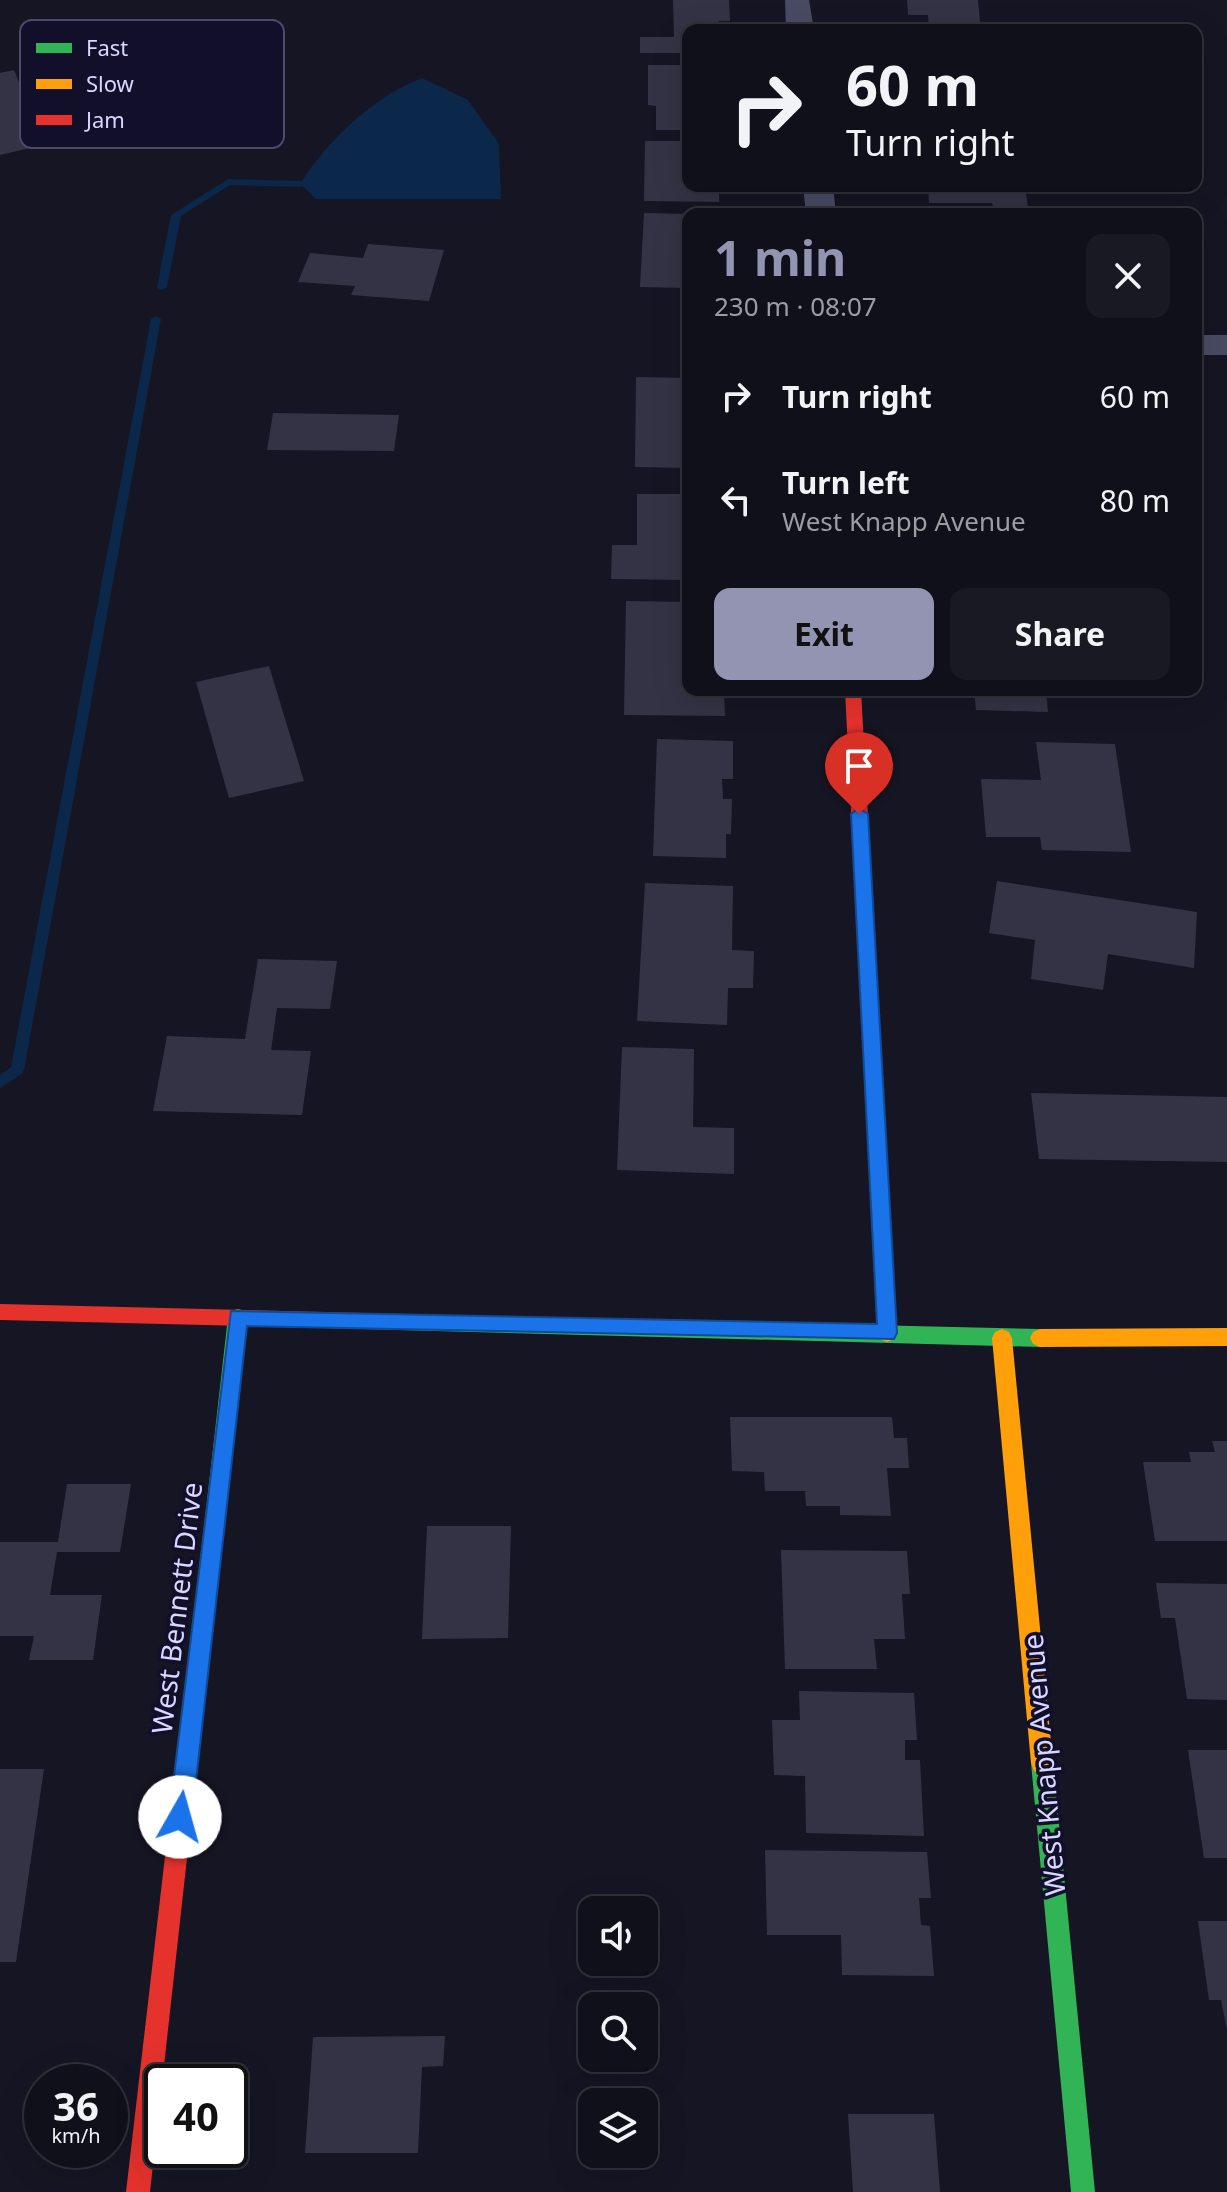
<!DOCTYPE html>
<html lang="en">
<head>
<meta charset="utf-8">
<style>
  :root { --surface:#10101a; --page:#191923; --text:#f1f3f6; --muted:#9c9da2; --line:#303039; --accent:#9393b2 }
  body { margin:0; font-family:"Noto Sans",sans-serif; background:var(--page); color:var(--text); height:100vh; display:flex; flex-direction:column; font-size:30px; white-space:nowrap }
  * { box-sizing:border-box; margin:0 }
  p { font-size:26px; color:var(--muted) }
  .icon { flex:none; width:44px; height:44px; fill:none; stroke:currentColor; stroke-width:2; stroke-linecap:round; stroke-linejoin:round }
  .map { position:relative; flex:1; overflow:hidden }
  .details { position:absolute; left:682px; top:208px; width:520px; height:488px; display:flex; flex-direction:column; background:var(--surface); border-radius:16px; box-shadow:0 8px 32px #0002,0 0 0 2px var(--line) }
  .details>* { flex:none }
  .top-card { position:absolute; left:682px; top:24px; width:520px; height:168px; border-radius:16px; box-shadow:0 8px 32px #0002,0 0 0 2px var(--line); background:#10101a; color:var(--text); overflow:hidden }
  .tools { position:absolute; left:578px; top:1896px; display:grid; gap:16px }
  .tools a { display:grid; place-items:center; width:80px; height:80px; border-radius:16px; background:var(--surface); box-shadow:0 8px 32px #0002,0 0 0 2px var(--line); font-size:40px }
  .speed { position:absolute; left:24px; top:2064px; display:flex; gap:16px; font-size:40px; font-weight:700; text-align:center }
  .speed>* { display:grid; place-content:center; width:104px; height:104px; border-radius:50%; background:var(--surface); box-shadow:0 8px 32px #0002,0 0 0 2px var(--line); line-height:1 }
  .speed small { font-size:20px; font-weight:400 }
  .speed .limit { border:4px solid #111; border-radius:12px; background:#fff; color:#111 }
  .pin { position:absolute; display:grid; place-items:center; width:68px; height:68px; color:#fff; margin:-82px -34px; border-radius:50% 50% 50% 0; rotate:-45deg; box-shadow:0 0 8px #0007 }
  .pin .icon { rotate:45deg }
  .me { position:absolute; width:88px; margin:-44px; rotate:7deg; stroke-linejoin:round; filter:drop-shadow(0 0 6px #0008) }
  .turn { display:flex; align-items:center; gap:28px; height:168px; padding:0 32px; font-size:36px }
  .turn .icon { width:104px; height:104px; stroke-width:2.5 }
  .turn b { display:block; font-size:56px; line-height:68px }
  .round { display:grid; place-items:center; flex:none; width:84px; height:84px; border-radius:16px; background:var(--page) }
  .overview { display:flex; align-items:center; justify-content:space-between; height:136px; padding:0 32px }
  h1 { font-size:48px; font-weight:700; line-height:60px; color:var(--accent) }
  .action { display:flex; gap:16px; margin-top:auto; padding:16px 32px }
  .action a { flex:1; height:92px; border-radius:16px; background:var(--accent); color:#111; font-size:32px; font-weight:700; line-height:92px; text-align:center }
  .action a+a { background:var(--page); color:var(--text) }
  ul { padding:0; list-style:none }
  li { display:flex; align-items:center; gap:24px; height:104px; padding:0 32px }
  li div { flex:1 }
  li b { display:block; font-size:30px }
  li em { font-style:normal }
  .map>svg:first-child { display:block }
  .water { fill:#0b2749 }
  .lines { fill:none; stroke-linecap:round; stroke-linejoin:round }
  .stream { fill:#0b2749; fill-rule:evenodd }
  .building { fill:#343345 }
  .street { fill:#494b64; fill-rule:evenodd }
  .fast { fill:#30b455; fill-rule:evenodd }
  .slow { fill:#ff9f0a; fill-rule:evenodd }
  .jam { fill:#e5322d; fill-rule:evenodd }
  .route { fill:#1a73e8; stroke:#114b97; stroke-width:2 }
  .labels { text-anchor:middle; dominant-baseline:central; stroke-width:7; stroke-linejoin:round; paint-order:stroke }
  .near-street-label { font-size:28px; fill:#d7d7ff; stroke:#110f29 }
  .key { fill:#110f29; stroke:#4c4b69; stroke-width:2 }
  .key-label { font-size:22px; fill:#d7d7ff }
</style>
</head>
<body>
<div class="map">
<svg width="1227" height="2192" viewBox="0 0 1227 2192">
  <rect width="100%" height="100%" fill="#161523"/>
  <path class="water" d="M422 78 468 100 499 144 501 199H316L300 184C327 141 374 96 422 78Z"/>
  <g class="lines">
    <path class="stream" d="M228 179 300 181 305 184 300 187 230 185 181 216 167 287 162 290 158 289 157 287 171 215Z
      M156 316 161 319 24 1070 22 1074 0 1088V1075L11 1067 151 319Z"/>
  </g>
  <path class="building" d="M673 0H729L730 21H719L720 30H688V53H640V37H674Z
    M907 0H978L980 22 1020 23V30H929L928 15H908Z
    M648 65H688V130H656V106L648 105Z
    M14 70 21 88 33 85 41 102 25 105 43 145 0 155V73Z
    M645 141H688V186H719V202L644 201Z
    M928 186H1025L1028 208 993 207 992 203H929Z
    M644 213 688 214V288L640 287Z
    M368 244 444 250 429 301 351 295 355 286 298 282 310 253 363 258Z
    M636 377 688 378V468L635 467Z
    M273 413 399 415 394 451 267 450Z
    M637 494H688V580L611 579 612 545H637Z
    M626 601 688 602V690H724L725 716 624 715Z
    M269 666 304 781 229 798 196 682Z
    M974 690H1046L1048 712 976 710Z
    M657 739 733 741V779H722L723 799H732L731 834H726V858L653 856Z
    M1036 742 1115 744 1131 852 1042 850 1040 837H986L981 779 1041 780Z
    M997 881 1197 912 1194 968 1108 954 1103 990 1031 979 1035 940 989 933Z
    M645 883 733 886 732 950 754 951 753 988H728L727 1025 637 1021Z
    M258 959 337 961 330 1009 277 1008 271 1050 311 1051 302 1115 153 1111 167 1036 245 1039Z
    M622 1047 694 1049 693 1127 734 1128V1174L617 1170Z
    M1031 1093 1227 1097V1162L1039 1159Z
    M730 1417H892L894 1438H907L909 1468H887L891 1516 840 1515V1506H806L805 1491H765L764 1472 732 1471Z
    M1212 1441H1227V1541H1155L1143 1462H1191L1189 1452H1215Z
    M67 1484H131L120 1552H57L50 1595H102L93 1660H29L34 1636H0V1542H58Z
    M427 1526H511L508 1638 422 1639Z
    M781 1550 907 1551 910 1594H902L905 1639H874L877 1669H785Z
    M1156 1583 1227 1584V1700L1187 1699 1175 1618H1161Z
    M799 1691 914 1693 917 1740H905V1760H920L924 1836 806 1833 805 1776 774 1775 772 1720H800Z
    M1188 1750H1227V1858H1204Z
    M0 1769H44L16 1962H0Z
    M765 1850 927 1852 931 1898H919L921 1925 930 1926 934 1976 842 1975 841 1935H767Z
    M1198 1921H1227V2030L1221 2000H1209Z
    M445 2036 443 2066 422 2067 418 2153H305L313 2037Z
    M848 2114H934L940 2192H853Z"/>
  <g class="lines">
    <path class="street" d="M785 0H809L814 30H786Z
      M803 186H833L836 214H806Z
      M1196 335H1227V355H1196Z"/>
    <path class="fast" d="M238 1309 245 1311 248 1317 226 1510 223 1517 216 1519 209 1517 206 1510 228 1317 231 1311Z
      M362 1313 1040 1329 1047 1332 1050 1338 1047 1344 1040 1347 362 1329 355 1327 352 1321 355 1315Z
      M1042 1752 1050 1755 1053 1763 1095 2192H1071L1031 1763 1034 1755Z"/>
    <path class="slow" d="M872 1045 878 1047 881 1052 897 1333 894 1339 887 1342 880 1339 877 1333 863 1052 866 1047Z
      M1227 1328V1346L1040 1347 1033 1344 1030 1338 1033 1332 1040 1329Z
      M1002 1329 1009 1332 1012 1338 1053 1763 1050 1771 1042 1774 1034 1771 1031 1763 992 1338 995 1332Z
      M216 1501 223 1503 226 1510 191 1822 188 1830 180 1833 172 1830 169 1822 206 1510 209 1503Z"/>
    <path class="jam" d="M845 690H861L881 1052 878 1057H866L863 1052Z
      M0 1304 362 1313 369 1315 372 1321 369 1327 362 1329 0 1320Z
      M180 1811 188 1814 191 1822 150 2192H126L169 1822 172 1814Z"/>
  </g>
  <path class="route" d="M859 808 868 814 897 1333 894 1339 247 1326 192 1817 188 1825 180 1829 172 1825 169 1817 231 1311 877 1324 851 814Z"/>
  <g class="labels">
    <g class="near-street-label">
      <text transform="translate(176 1608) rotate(-83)">West Bennett Drive</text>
      <text transform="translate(1043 1765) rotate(-95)">West Knapp Avenue</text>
    </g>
  </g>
  <rect x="20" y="20" width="264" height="128" rx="12" class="key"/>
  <rect x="36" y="43" width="36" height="10" fill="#30b455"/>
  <rect x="36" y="79" width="36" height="10" fill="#ff9f0a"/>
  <rect x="36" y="115" width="36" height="10" fill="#e5322d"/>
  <g class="key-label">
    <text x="86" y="56">Fast</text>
    <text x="86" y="92">Slow</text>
    <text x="86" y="128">Jam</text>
  </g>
</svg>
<div class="tools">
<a><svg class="icon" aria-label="sound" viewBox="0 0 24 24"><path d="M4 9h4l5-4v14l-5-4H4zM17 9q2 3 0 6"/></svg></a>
<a><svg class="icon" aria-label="search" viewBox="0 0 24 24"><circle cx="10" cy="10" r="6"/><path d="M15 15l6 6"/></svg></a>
<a><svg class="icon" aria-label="layers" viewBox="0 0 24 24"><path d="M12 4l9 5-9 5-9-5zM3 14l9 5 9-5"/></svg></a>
</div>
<div class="speed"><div>36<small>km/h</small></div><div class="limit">40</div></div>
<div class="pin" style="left:859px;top:814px;background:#d93025"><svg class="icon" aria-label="arrive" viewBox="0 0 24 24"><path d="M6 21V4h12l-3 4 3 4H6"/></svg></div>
<svg class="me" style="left:180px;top:1817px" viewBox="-20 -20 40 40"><circle r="19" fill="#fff"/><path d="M0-13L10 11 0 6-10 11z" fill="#1a73e8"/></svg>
<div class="top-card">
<div class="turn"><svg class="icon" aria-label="right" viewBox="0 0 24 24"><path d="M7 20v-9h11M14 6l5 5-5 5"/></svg><div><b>60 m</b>Turn right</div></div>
</div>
<section class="details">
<div class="overview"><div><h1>1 min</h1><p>230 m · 08:07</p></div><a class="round"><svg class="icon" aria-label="close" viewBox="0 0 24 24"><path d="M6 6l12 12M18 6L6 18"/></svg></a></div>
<ul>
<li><svg class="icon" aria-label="right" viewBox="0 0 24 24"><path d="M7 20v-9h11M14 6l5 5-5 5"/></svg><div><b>Turn right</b></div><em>60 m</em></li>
<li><svg class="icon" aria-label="left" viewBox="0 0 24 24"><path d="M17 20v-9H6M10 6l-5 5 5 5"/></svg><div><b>Turn left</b><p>West Knapp Avenue</p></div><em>80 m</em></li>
</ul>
<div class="action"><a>Exit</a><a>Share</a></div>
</section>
</div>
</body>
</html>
